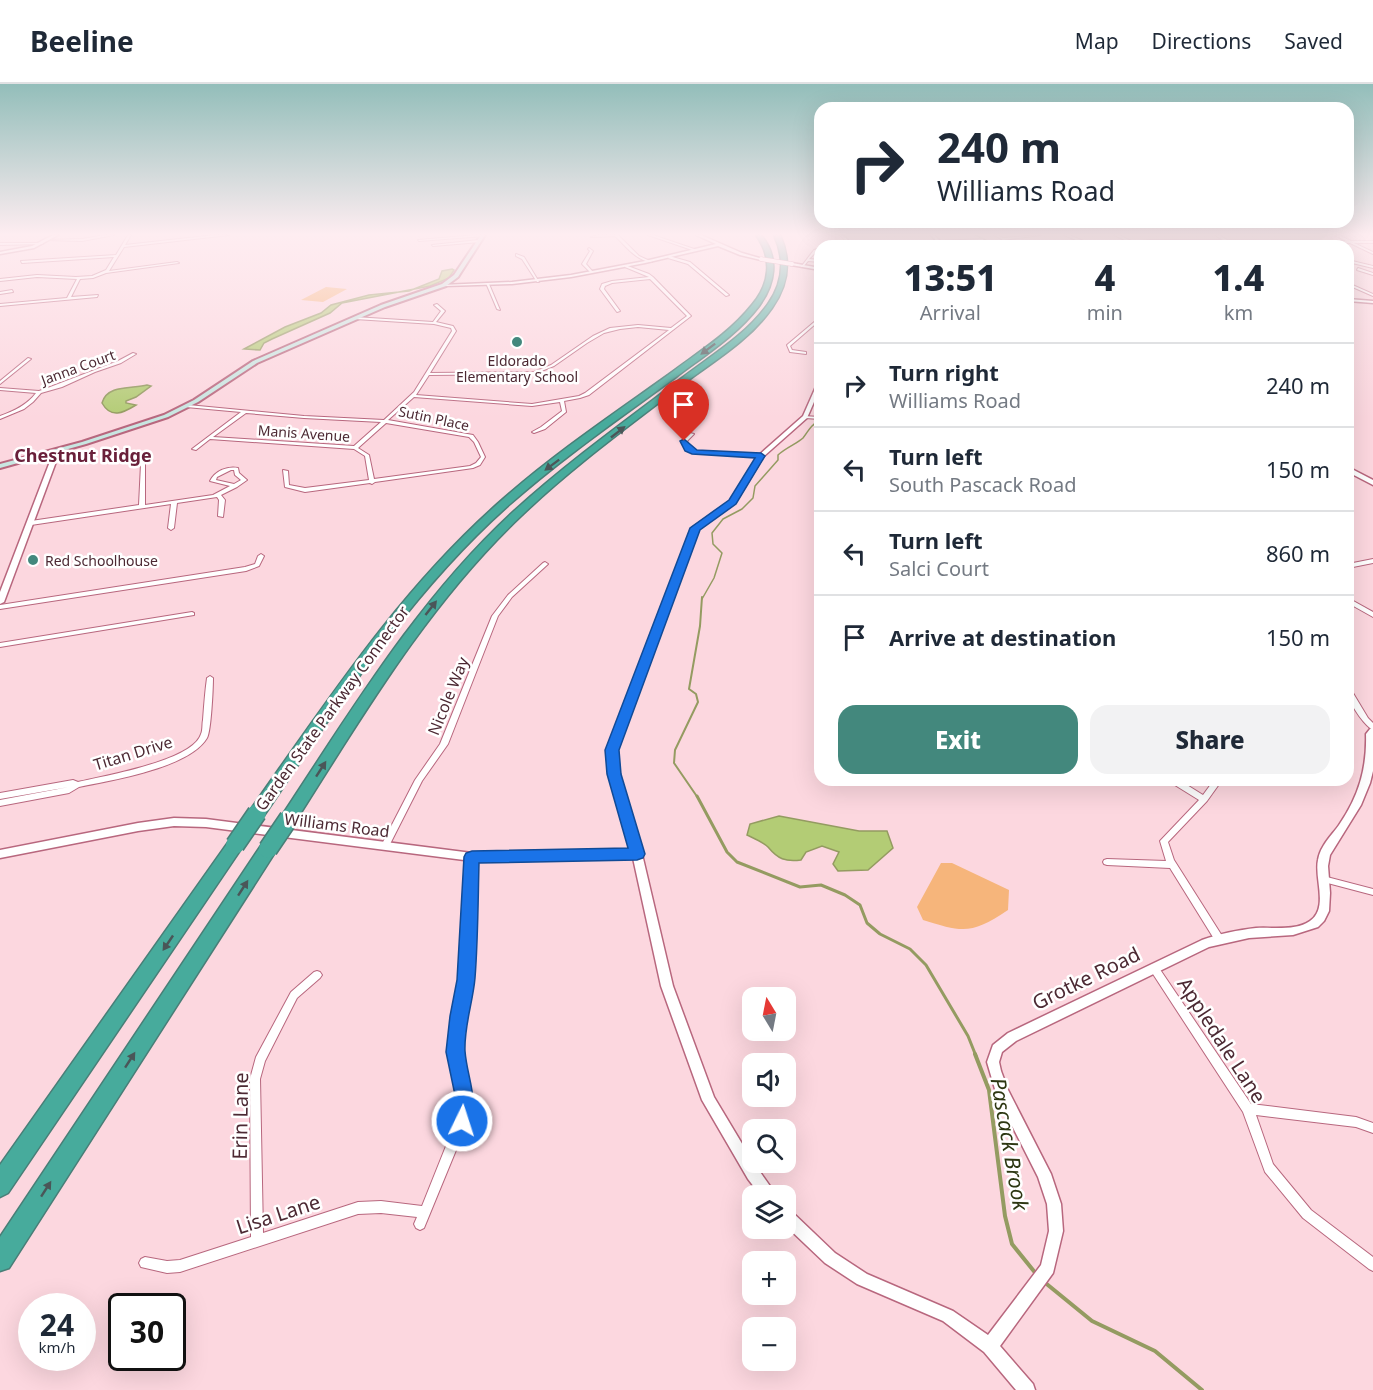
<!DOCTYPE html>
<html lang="en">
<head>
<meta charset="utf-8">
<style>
  :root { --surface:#fff; --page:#f2f2f3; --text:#1f2937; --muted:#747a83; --line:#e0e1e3; --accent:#43887d }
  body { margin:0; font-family:"Noto Sans",sans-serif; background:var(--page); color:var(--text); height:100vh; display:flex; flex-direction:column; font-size:22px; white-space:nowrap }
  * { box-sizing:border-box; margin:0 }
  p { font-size:20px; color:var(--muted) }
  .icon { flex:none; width:33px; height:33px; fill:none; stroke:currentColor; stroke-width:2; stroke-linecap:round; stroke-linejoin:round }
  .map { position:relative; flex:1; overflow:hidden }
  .sheet { position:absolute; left:814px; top:156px; width:540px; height:546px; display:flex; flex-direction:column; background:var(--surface); border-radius:18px; box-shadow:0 6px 24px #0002 }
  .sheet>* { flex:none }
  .hud { position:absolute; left:814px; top:18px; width:540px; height:126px; border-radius:18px; box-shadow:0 6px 24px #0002; background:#fff; color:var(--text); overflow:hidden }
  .needle { width:39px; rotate:350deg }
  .tools { position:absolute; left:742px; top:903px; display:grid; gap:12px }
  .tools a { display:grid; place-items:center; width:54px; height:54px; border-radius:12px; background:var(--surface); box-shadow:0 6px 24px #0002; font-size:30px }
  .speed { position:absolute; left:18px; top:1209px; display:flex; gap:12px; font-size:30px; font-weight:700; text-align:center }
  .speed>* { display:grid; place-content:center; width:78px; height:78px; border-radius:50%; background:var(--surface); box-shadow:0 6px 24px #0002; line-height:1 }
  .speed small { font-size:15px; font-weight:400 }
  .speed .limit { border:3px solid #111; border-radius:9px; background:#fff; color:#111 }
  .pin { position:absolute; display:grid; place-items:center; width:51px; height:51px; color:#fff; margin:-62px -26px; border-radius:50% 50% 50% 0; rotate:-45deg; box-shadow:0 0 6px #0007 }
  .pin .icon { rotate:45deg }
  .me { position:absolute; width:66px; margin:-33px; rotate:4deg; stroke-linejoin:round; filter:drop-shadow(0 0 4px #0008) }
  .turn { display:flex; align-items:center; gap:21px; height:126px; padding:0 24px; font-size:27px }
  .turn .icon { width:78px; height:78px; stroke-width:2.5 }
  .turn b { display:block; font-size:42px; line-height:51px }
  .eta { display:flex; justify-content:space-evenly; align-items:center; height:102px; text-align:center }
  .eta b { font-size:36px; font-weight:800; line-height:42px }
  .action { display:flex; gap:12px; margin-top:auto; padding:12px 24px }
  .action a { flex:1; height:69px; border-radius:18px; background:var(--accent); color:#fff; font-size:24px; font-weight:800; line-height:69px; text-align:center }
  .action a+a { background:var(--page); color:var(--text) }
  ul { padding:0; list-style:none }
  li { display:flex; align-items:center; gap:18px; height:84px; padding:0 24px; border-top:2px solid var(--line) }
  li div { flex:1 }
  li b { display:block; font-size:22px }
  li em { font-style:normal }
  header { display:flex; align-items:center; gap:36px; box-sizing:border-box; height:84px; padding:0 30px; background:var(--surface); border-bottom:2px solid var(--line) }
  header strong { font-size:28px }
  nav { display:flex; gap:33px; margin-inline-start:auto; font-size:21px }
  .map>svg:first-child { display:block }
  .green { fill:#f6b57b }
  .water { fill:#b3cc75; stroke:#949b61; stroke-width:1.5 }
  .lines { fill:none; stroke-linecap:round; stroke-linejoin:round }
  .stream-far3 { stroke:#949b61; stroke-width:1.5 }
  .stream-far2 { stroke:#949b61; stroke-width:2 }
  .stream-far1 { stroke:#949b61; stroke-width:3 }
  .stream { stroke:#949b61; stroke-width:4 }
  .minor-casing { stroke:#b8677e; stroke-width:2 }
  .tertiary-casing { stroke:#b8677e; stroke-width:3 }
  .secondary-casing { stroke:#b8677e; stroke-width:4 }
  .motorway-casing { stroke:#497e77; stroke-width:3 }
  .minor { fill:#fff; fill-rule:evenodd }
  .tertiary { fill:#fff; fill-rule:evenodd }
  .secondary { fill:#c8e6e1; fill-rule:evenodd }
  .motorway { fill:#47ab9c; fill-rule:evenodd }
  .tertiary-bridge-casing { stroke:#b8677e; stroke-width:5; stroke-linecap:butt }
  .motorway-bridge-casing { stroke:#497e77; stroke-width:21; stroke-linecap:butt }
  .tertiary-bridge { stroke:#fff; stroke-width:4 }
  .motorway-bridge { stroke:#47ab9c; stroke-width:18 }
  .oneway { fill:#4a5658 }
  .route { fill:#1a73e8; stroke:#114b97; stroke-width:1.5 }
  .poi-dot { fill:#43887d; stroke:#fff; stroke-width:2 }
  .labels { text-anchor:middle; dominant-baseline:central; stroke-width:5; stroke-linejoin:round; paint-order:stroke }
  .far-poi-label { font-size:14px; fill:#4c2933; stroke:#fff }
  .far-street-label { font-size:14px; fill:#4c2933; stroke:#fff }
  .street-label { font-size:16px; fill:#4c2933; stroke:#fff }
  .far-district-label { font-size:18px; font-weight:bold; fill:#69203a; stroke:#fff }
  .near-street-label { font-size:20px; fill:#4c2933; stroke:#fff }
  .near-water-label { font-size:21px; font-style:italic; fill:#2d3712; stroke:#fff }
</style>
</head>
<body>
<header>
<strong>Beeline</strong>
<nav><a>Map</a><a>Directions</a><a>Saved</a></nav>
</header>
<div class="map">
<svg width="1373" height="1306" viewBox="0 0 1373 1306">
  <rect width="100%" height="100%" fill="#fcd7df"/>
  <path class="green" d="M326 203 347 205 323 218 301 216Z
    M941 779H952L1009 806 1008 826C972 850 964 849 923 836L917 823Z"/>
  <path class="water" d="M452 185 454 186 449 194 430 202 342 219 330 229 272 255 264 259 260 266 244 265 285 243 321 229 331 221 369 211 409 207 439 195 442 187Z
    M147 301 151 302 136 313 126 317V319L136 321C123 329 111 335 102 319 107 300 133 305 147 301Z
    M779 732 859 747H887L893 764 868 786 838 787 833 780 839 768 822 762 806 768 801 776C785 778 778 775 768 763 763 758 753 754 747 751L750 740Z"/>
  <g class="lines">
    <path class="stream-far3" d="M975 151 992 159 1015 162
      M820 323 817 327 820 332
      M702 515 714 494 722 469 713 460 712 449 723 435 742 425 753 414 755 402 778 376V371C785 364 798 359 803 354 810 345 809 343 820 336"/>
    <path class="stream-far2" d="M698 714 674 679 675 666 698 618 696 610 689 605 700 542 702 513"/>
    <path class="stream-far1" d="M697 712 727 768 737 778 800 803 821 801 845 811 860 821 867 839 880 850 910 865 926 881 968 952 976 972"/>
    <path class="stream" d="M975 970 989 1006 1005 1132 1012 1160 1037 1191
      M1043 1197 1092 1237 1155 1267 1202 1306"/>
    <defs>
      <path id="minor" d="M105 151H114L82 157 47 156 82 155Z
        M128 151H131L125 161 215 151H229L124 163 109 187 177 178 179 179 106 189 93 194 80 195 71 213 98 211 97 213 0 222V220L67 214 77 195 37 193 0 197V195L37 191 76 193 92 192 106 186 114 173 22 179 21 177 116 171Z
        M477 151 484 152 419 157 418 156Z
        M599 151H618L639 172 652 178C636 177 626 162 615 152L591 153Z
        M648 151H653L697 166 695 167Z
        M840 151H843L854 162H851Z
        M994 151H998L1003 154 1041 151 1003 156Z
        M1064 151H1069L1093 161 1151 156H1223L1215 151H1219L1227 156 1346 157 1335 151H1339L1351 157H1373V159H1354L1373 168V170L1350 159 1151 158 1090 162Z
        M1114 151H1119L1131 157 1129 158Z
        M983 155 984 157 938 158 939 157Z
        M479 156 480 158 433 162 432 161Z
        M0 159H42L43 160 0 161Z
        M589 164 593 167 586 180 593 188 591 189 582 180 590 167 588 165Z
        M820 164V166L816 168 809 175 820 176V178L808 177 803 183H801L814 166Z
        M516 170 524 173 539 198H537L522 175 516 172Z
        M669 172 690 178 729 211 726 212 688 180 668 174Z
        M1348 176 1373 182V184L1348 178Z
        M625 181 649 190 653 193 691 232 589 311 580 314 564 317 566 328 545 345 534 349 532 348 541 343 562 327 560 318 532 322 414 313 388 336 473 351 478 358 485 373 480 381 473 384 375 398 372 400 370 399 305 408 285 403 283 386 288 387 289 401 305 404 369 396 365 372 354 365 210 355 196 366 192 365 241 328 186 323V322L188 321 304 332 384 336 414 308 452 247 451 244 434 240 355 235 354 233 433 238 441 227 434 221 437 220 445 227 436 238 453 242 456 247 430 289 534 288 551 281 593 252 610 244 638 241 671 244 687 232 650 195 612 199 605 202 604 205 620 227 617 228 600 205 602 200 612 197 649 193 625 183ZM638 243 669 246 585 309 579 312 532 320 416 311 429 291 534 290 554 282 587 259 604 249 620 245ZM246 329 304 334 381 338 354 362 213 353ZM386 339 469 353 474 358 481 373 476 379 470 382 374 395 369 371 358 364Z
        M1358 184 1373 189V191L1357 186Z
        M486 199 489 200 500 226 497 225Z
        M1348 199 1373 210V212L1348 201Z
        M12 206 13 208 0 210V208Z
        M819 234H820V236L790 262 792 266 806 268V270L790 268 787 261Z
        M133 269 136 270 121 279 95 288 62 303 41 309 33 318 24 325 0 335V332C14 327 27 321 36 309L0 306V304L39 307 45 305 118 277Z
        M28 274 31 275 0 300V297Z
        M803 332 820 333V335L805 334H803Z
        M690 349 694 350 687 357 690 364 696 367 761 371 763 372 761 373 693 369 686 366 682 357Z
        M138 375H142L145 380V421L213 411 230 402 210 397C215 387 227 382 238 384L239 389 247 396 237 403 221 411 225 416 223 433 218 432 219 416 217 413 177 419 174 444 171 446 168 444 171 420 31 441 28 439 31 437 139 421 141 380 138 376ZM231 386H234L235 391 241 396 234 400 216 396 217 393Z
        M261 470 264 472 259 482 246 487 0 525V521L245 483 255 480 258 472Z
        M1373 475V479L1348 484V480Z
        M545 478 548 480 547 481 512 513 498 532 448 660 422 697 388 764H382L381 762 415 696 440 660 492 532 508 511 543 479Z
        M1348 514 1373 528V533L1348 519Z
        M192 528 194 529V531L0 563V559Z
        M210 592 213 594C213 604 211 648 207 654 189 684 112 696 79 703L69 709 0 722V716L69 703 0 715V709L73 696 78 698C103 692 193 677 201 650 203 646 202 640 203 636 204 622 205 608 207 594Z
        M1348 604H1350L1368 634 1373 639V646C1365 642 1352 623 1349 614 1348 612 1348 607 1348 604Z
        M1169 696H1179L1203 711 1214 696H1222L1207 717 1168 758 1174 776 1224 855 1222 858 1219 859 1216 858 1170 784 1107 781 1104 780 1103 778 1104 776 1107 775 1166 777 1160 757 1199 716 1170 698Z
        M472 770 475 771 476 773 471 896 464 932 461 968 469 1011 468 1037 424 1144 420 1146 416 1144 414 1140 417 1133 381 1129 358 1130 180 1188 167 1189 141 1183 139 1179 141 1175 145 1173 167 1177 180 1176 251 1153 250 995 256 973 291 908 314 888 317 887 320 888 322 891 320 894 297 914 265 977 260 995 263 1149 358 1118 381 1117 422 1122 456 1037 459 1011 451 968 454 932 461 896 468 773 469 771Z
        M1323 792 1373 805V811L1320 797 1319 795 1320 793Z
        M1154 880 1157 881 1251 1020 1356 1033 1373 1039V1049L1356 1043 1256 1031 1273 1080 1311 1126 1373 1173V1187L1369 1185 1303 1134 1265 1088 1243 1028 1151 887 1149 884 1151 881Z"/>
      <path id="tertiary" d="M53 151H58L34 164 0 170V168L32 162Z
        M696 151H701L742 169 763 175 761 176 740 171 718 162 645 179 571 193 512 200 444 202 442 201 512 198 571 191 645 177 716 160Z
        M931 151H934L945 162H941Z
        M792 179 820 184V186L791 181Z
        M1348 215 1373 217V219L1348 217Z
        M818 298H820V304L807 334 763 373 735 419 698 445 617 666 619 690 642 770 673 902 714 1013 753 1078 777 1112H761L748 1095 702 1016 661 902 633 774 472 777 206 743 174 742 138 747 0 774V766L138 739 174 734 206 735 472 769 631 766 609 690 607 666 692 444 731 417 759 371 803 332Z
        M57 365 60 367 4 518 0 520V508L54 367Z
        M1348 383 1373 396V401L1348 388Z
        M1373 644V687L1370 699 1361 721 1330 771 1328 782 1330 809 1329 827 1324 837 1318 843 1293 851 1249 854 1209 863 1016 957 1002 968 999 978 1001 987 1008 1006 1051 1090 1061 1120 1063 1147 1053 1189 1000 1262 1033 1300 1035 1306H1016L984 1268 943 1237 857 1200 825 1179 786 1142V1125L791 1127 835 1169 867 1190 953 1227 988 1251 1041 1181 1049 1147 1047 1120 1038 1093 997 1012 987 978 993 961 1008 949 1202 856C1219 850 1238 846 1256 844 1272 843 1296 847 1310 837 1329 824 1314 794 1318 776 1320 762 1332 751 1339 741 1359 712 1367 684 1366 650L1370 645Z"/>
      <path id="secondary" d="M481 151H485L458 193 446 202 385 223 257 279 198 318 168 333 86 360 0 384V380L82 358 164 331 194 316 253 277 381 221 442 200 454 191Z"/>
      <path id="motorway" d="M756 151H761C780 174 775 200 759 222 737 251 705 271 676 293 620 334 562 374 510 420 409 509 337 623 263 733H251L249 729 251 725C328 616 401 504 502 416 554 370 612 331 668 291 697 269 729 250 752 221 770 200 773 174 756 151Z
        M774 151H780C792 177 788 201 772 224 751 254 719 274 690 295 633 339 573 382 521 432 428 520 363 631 295 738H283L281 734 283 730C353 624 420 513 514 427 567 379 625 337 682 294 712 271 746 251 768 220 783 199 785 175 774 151Z
        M235 755 241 757 244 761 241 765 8 1109 0 1113V1081L229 757Z
        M268 759 274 760 277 765 274 770 9 1184 0 1187V1153L262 760Z"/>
    </defs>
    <use href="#minor" class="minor-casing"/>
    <use href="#tertiary" class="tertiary-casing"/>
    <use href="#secondary" class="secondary-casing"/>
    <use href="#motorway" class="motorway-casing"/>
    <use href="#minor" class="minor"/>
    <use href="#tertiary" class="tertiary"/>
    <use href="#secondary" class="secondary"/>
    <use href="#motorway" class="motorway"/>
    <defs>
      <path id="tertiary-bridge" d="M761 175 792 180"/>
      <path id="motorway-bridge" d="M235 761 257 729
        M268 765 289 734"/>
    </defs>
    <use href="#tertiary-bridge" class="tertiary-bridge-casing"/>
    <use href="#motorway-bridge" class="motorway-bridge-casing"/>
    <use href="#tertiary-bridge" class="tertiary-bridge"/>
    <use href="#motorway-bridge" class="motorway-bridge"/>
  </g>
  <defs><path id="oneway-solid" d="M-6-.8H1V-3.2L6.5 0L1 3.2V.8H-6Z" transform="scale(1.5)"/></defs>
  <g class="oneway">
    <use href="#oneway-solid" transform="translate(708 265) rotate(143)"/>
    <use href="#oneway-solid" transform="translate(618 348) rotate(-38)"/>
    <use href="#oneway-solid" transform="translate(552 381) rotate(143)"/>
    <use href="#oneway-solid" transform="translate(431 524) rotate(-52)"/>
    <use href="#oneway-solid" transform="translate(321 685) rotate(-57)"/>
    <use href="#oneway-solid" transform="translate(243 804) rotate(-57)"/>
    <use href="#oneway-solid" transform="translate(168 859) rotate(124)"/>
    <use href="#oneway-solid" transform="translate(130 976) rotate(-57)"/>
    <use href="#oneway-solid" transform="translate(46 1105) rotate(-57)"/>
  </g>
  <linearGradient id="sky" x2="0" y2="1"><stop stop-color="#93beba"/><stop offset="0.45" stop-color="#feedf1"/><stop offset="1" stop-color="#feedf1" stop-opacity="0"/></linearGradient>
  <rect width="1373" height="334" fill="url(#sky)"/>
  <path class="route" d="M684 355 697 366 761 369 765 372 736 420 700 446 619 666 621 690 645 770 643 774 637 776 479 779C478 817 478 856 475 894 473 918 464 942 465 967 467 994 480 1017 469 1044L462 1047 454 1044 451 1037 455 1011 446 968 450 932 457 896 464 773 466 769 472 767 628 764 607 690 605 666 690 444 729 416 755 374 692 370 685 367 680 357Z"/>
  <g class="poi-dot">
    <circle cx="517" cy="258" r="6"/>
    <circle cx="33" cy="476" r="6"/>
  </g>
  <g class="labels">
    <g class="far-poi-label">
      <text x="517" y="276">Eldorado<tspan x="517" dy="16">Elementary School</tspan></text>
      <text x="45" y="476" text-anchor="start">Red Schoolhouse</text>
    </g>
    <g class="far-street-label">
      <text transform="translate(78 283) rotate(-20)">Janna Court</text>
      <text transform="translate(434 334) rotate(12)">Sutin Place</text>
      <text transform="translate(304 349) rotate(4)">Manis Avenue</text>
    </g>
    <g class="street-label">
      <text transform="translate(448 612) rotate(-68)">Nicole Way</text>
      <text transform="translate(332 624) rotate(-54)">Garden State Parkway Connector</text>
      <text transform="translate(133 669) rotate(-17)">Titan Drive</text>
      <text transform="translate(337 741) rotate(7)">Williams Road</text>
    </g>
    <g class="far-district-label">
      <text x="83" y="371">Chestnut Ridge</text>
    </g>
    <g class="near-street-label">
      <text transform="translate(1086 894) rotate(-26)">Grotke Road</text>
      <text transform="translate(1222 956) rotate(57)">Appledale Lane</text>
      <text transform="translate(240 1032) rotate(-89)">Erin Lane</text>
      <text transform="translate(278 1130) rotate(-18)">Lisa Lane</text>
    </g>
    <g class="near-water-label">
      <text transform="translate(1010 1060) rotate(80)">Pascack Brook</text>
    </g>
  </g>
</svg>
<div class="tools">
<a><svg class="needle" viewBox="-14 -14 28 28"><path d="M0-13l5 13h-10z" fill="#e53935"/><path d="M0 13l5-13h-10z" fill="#747a83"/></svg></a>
<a><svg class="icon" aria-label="sound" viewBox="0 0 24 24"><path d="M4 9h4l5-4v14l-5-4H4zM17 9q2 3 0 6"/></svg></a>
<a><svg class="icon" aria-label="search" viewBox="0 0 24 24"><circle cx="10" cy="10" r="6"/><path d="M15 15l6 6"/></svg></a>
<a><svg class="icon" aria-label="layers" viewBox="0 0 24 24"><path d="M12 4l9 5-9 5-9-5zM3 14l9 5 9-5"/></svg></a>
<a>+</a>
<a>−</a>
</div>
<div class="speed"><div>24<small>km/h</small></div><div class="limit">30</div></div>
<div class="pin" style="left:684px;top:357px;background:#d93025"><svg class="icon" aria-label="arrive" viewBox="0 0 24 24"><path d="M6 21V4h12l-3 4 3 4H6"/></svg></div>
<svg class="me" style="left:462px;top:1037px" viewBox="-20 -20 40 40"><circle r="17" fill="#1a73e8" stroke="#fff" stroke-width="3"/><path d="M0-11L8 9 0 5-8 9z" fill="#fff"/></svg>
<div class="hud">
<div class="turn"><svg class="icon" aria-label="right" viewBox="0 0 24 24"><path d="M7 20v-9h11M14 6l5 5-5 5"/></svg><div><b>240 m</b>Williams Road</div></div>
</div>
<section class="sheet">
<div class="eta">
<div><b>13:51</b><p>Arrival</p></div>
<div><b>4</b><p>min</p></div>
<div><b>1.4</b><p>km</p></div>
</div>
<ul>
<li><svg class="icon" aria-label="right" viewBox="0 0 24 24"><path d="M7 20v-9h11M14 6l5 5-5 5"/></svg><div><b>Turn right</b><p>Williams Road</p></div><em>240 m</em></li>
<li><svg class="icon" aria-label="left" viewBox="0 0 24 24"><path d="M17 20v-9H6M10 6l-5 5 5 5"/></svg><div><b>Turn left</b><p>South Pascack Road</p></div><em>150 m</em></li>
<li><svg class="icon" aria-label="left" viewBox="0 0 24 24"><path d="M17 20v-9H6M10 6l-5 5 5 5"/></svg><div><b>Turn left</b><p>Salci Court</p></div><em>860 m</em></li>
<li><svg class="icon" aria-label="arrive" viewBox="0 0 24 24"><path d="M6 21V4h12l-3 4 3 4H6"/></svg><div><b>Arrive at destination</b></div><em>150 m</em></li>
</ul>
<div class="action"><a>Exit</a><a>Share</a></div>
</section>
</div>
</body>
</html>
